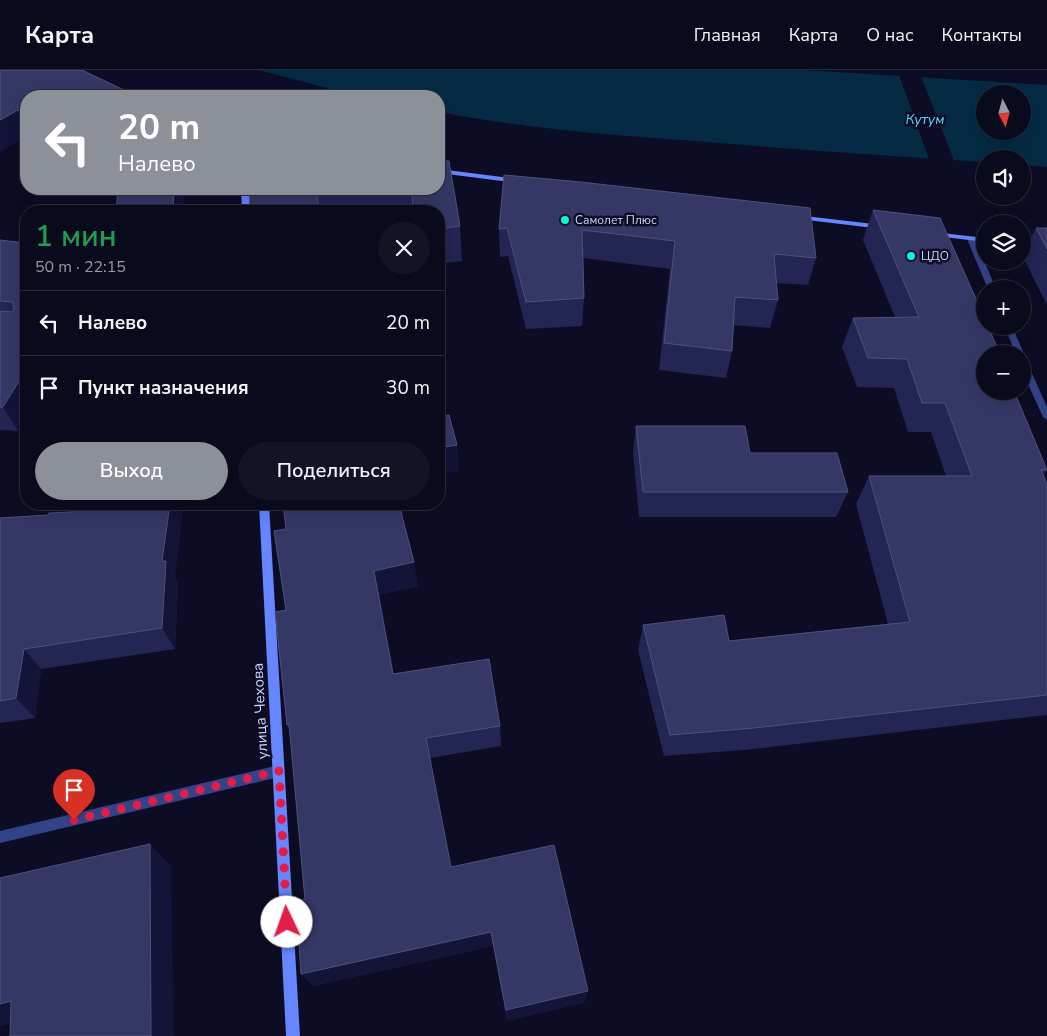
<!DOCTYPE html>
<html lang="ru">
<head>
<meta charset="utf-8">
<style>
  :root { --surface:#090a1b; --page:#121324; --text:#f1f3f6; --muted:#999aa3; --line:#292b3a; --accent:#8c9099 }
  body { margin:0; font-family:"Nunito Sans",sans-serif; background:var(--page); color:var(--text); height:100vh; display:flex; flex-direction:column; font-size:19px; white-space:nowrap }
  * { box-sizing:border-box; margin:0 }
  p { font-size:16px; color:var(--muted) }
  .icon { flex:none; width:28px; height:28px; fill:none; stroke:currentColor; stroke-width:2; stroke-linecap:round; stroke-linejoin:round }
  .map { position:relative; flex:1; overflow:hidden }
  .side { position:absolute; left:20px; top:135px; width:425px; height:305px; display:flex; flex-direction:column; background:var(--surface); border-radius:20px; box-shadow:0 5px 20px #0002,0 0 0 1px var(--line) }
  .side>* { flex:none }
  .guide { position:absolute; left:20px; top:20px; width:425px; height:105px; border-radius:20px; box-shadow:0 5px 20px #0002,0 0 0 1px var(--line); background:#8c9099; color:#fff; overflow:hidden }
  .needle { width:32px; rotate:174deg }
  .tools { position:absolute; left:976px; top:15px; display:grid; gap:10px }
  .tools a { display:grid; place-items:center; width:55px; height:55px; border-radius:50%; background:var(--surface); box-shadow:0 5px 20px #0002,0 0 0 1px var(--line); font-size:25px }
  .pin { position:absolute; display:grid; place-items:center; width:42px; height:42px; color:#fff; margin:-51px -21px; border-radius:50% 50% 50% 0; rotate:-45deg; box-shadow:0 0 5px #0007 }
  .pin .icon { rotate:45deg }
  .me { position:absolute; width:55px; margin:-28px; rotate:357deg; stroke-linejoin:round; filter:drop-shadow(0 0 4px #0008) }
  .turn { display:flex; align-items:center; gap:18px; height:105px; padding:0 15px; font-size:22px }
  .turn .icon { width:65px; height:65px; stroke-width:2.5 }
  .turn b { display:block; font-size:35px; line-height:42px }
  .round { display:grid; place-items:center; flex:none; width:52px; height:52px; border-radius:26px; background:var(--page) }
  .overview { display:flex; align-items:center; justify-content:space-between; height:85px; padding:0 15px }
  h1 { font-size:30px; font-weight:600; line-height:38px; color:#1e9e55 }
  .cta { display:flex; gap:10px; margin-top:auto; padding:10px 15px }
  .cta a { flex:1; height:58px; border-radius:30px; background:var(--accent); color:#fff; font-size:20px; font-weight:600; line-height:58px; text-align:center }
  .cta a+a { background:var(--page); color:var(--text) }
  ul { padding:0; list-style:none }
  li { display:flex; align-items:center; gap:15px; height:65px; padding:0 15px; border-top:1px solid var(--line) }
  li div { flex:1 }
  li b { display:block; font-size:19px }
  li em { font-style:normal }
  header { display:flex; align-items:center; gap:30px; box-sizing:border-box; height:70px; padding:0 25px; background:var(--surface); border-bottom:1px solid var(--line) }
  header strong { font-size:24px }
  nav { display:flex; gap:28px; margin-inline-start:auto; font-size:18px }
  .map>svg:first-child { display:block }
  .water { fill:#052a44; fill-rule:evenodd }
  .pier { fill:#0c0d24 }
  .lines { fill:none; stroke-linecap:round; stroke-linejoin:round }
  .lane { fill:#334387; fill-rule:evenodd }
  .street { fill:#334387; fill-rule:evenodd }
  .secondary { fill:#6685ff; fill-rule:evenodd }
  .wall { fill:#232553 }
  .shaded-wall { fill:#121438 }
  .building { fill:#353865; stroke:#4e507e }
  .route { stroke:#e11d48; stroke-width:9; stroke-dasharray:0 16.2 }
  .poi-dot { fill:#00fad9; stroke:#0c0d24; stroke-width:2 }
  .labels { text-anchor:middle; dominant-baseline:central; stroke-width:5; stroke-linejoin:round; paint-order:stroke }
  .far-poi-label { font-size:12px; fill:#cfd4ff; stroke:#0c0d24; text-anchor:start }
  .far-water-label { font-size:14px; font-style:italic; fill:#5dd9ff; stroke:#0c0d24 }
  .street-label { font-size:15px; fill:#cfd4ff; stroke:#0c0d24 }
</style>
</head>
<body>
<header>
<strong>Карта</strong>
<nav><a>Главная</a><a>Карта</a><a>О нас</a><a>Контакты</a></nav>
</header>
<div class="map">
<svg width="1047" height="966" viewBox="0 0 1047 966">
  <rect width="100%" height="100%" fill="#0c0d24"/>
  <path class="water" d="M259 0H804L1047 15V97L1023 95 1022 89H985V92C888 86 791 79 694 71 609 65 523 58 439 42V26H357ZM985 24H1022V61H985Z"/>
  <path class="pier" d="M899 5 921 6 955 93 930 92Z"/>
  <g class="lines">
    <path class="lane" d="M279 695 283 697 285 701 283 705 279 707 0 773V761Z"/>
    <path class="street" d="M968 167H971L975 169 996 219H988L967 169Z
      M1004 256H1012L1024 284 1023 286 1022 284H1016Z
      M1022 287 1026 290 1047 337V350L1043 347 1022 301Z"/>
    <path class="secondary" d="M111 17H115L135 26H127L111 19Z
      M439 99 517 109 521 111 517 113 439 103Z
      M241 119H249V141H242Z
      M796 145 882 155 886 157 882 159 799 149H796Z
      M933 162 985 168V172L936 166 932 164Z
      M1022 170 1047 172V176L1022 174Z
      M259 434H269L300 966H286Z"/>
  </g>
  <path class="wall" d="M0 0 26 26V66L0 82Z
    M449 91 460 156 462 191 439 194V141H250L249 119Z
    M504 105 816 188 808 215 776 213 778 230 770 258 733 255 732 281 726 308 659 300 670 199 583 188 584 228 582 256 526 259 508 186 500 187 499 159Z
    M873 140 985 284 1047 400 1043 405 1047 414V645L744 680 664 686 638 580 643 555 729 571 888 554 856 434 869 406H946L931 362H908L894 318 857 317 842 277 853 248 895 247 863 170Z
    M1036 158H1047V235L1022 185V183Z
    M0 170 26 173V348L18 361 0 360Z
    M636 356 750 383 848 422 836 447H639L633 383Z
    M71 442 175 508 178 513 175 579 41 599 35 648 0 653V448L48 445Z
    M286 459 418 516 379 525 394 604 500 656 501 676 430 688 451 797 585 932 507 951 493 876 312 916 290 661 287 655Z"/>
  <path class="shaded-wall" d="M124 20 126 26H116L115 25Z
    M18 40 26 59V66L0 82V50Z
    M174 119H184L183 141H173Z
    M317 122 321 141H319Z
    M19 311 26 323V348L18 361 3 337Z
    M457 375 459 401 439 405V378Z
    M170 434H184L175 508 178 513 175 579 162 558V491Z
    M414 492 418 516 379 525 398 626 393 604 374 501Z
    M24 579 41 599 35 648 16 628Z
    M150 774 171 796 174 966H151Z
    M491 862 493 876 312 916 301 904Z
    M588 921 585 932 507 951 506 940Z
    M11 931 42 945 0 956V934Z"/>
  <path class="building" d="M0 0H82L124 20 115 25 119 26H26V44L18 40 0 50Z
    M439 90 449 91 460 156 439 159V141H413L412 122H317L319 141H250L249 119H439Z
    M504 105 581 112 810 138 816 188 774 184 778 230 735 227 732 281 664 273 675 171 582 160 584 228 526 232 507 158 499 159Z
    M118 119H174L173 141H116Z
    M873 140 940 148 985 249V256H988L1000 284H985V321H1014L1047 400H1041L1047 414V625L754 658 670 665 643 555 724 545 729 571 910 552 869 406H972L945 333H922L907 289 868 288 853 248 919 247Z
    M1036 158H1047V179Z
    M0 170 26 173V311H19L3 337H0V241L12 242 14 240 13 232 0 231Z
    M449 345 457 375 439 378V347Z
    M636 356H745L750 383H837L848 422H643Z
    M73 434H170L162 491H166L162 558 24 579 16 628 0 631V448L48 445 49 443 71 442Z
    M283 434H399L414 492 374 501 393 604 489 589 500 656 426 668 451 797 554 775 588 921 506 940 491 862 301 904 296 831 305 829 289 654 287 655 275 542 286 540 274 461 286 459Z
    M150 774 151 966H10L11 931 0 934V808Z"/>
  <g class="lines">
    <path class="route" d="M74 750 279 701 287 852"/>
  </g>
  <g class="poi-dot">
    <circle cx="565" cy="150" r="5"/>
    <circle cx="911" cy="186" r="5"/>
  </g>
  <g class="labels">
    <g class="far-poi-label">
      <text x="575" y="150">Самолет Плюс</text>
      <text x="921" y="186">ЦДО</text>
    </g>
    <g class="far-water-label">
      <text x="925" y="49">Кутум</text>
    </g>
    <g class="street-label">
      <text transform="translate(260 641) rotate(-93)">улица Чехова</text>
    </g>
  </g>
</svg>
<div class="tools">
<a><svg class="needle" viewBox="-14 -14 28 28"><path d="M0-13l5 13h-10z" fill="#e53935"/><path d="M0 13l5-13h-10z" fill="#999aa3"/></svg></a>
<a><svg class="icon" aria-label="sound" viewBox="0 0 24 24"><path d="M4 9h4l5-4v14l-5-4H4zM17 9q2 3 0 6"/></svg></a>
<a><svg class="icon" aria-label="layers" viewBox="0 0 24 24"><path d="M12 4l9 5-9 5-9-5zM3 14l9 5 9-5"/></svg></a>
<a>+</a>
<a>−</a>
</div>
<div class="pin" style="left:74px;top:750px;background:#d93025"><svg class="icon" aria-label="arrive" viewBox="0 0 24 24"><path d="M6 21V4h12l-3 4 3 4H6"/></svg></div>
<svg class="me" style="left:287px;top:852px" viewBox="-20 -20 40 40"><circle r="19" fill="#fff"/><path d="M0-13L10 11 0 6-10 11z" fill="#e11d48"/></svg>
<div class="guide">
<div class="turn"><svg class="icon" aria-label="left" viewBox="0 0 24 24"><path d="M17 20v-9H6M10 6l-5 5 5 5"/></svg><div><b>20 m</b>Налево</div></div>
</div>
<section class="side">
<div class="overview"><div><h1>1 мин</h1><p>50 m · 22:15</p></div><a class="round"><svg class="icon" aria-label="close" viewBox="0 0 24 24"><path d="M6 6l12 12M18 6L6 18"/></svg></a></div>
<ul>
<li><svg class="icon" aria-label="left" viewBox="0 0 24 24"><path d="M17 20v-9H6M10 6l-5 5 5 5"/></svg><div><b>Налево</b></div><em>20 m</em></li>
<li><svg class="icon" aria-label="arrive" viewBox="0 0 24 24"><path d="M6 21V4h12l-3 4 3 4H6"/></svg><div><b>Пункт назначения</b></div><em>30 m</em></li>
</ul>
<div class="cta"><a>Выход</a><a>Поделиться</a></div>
</section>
</div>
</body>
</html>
